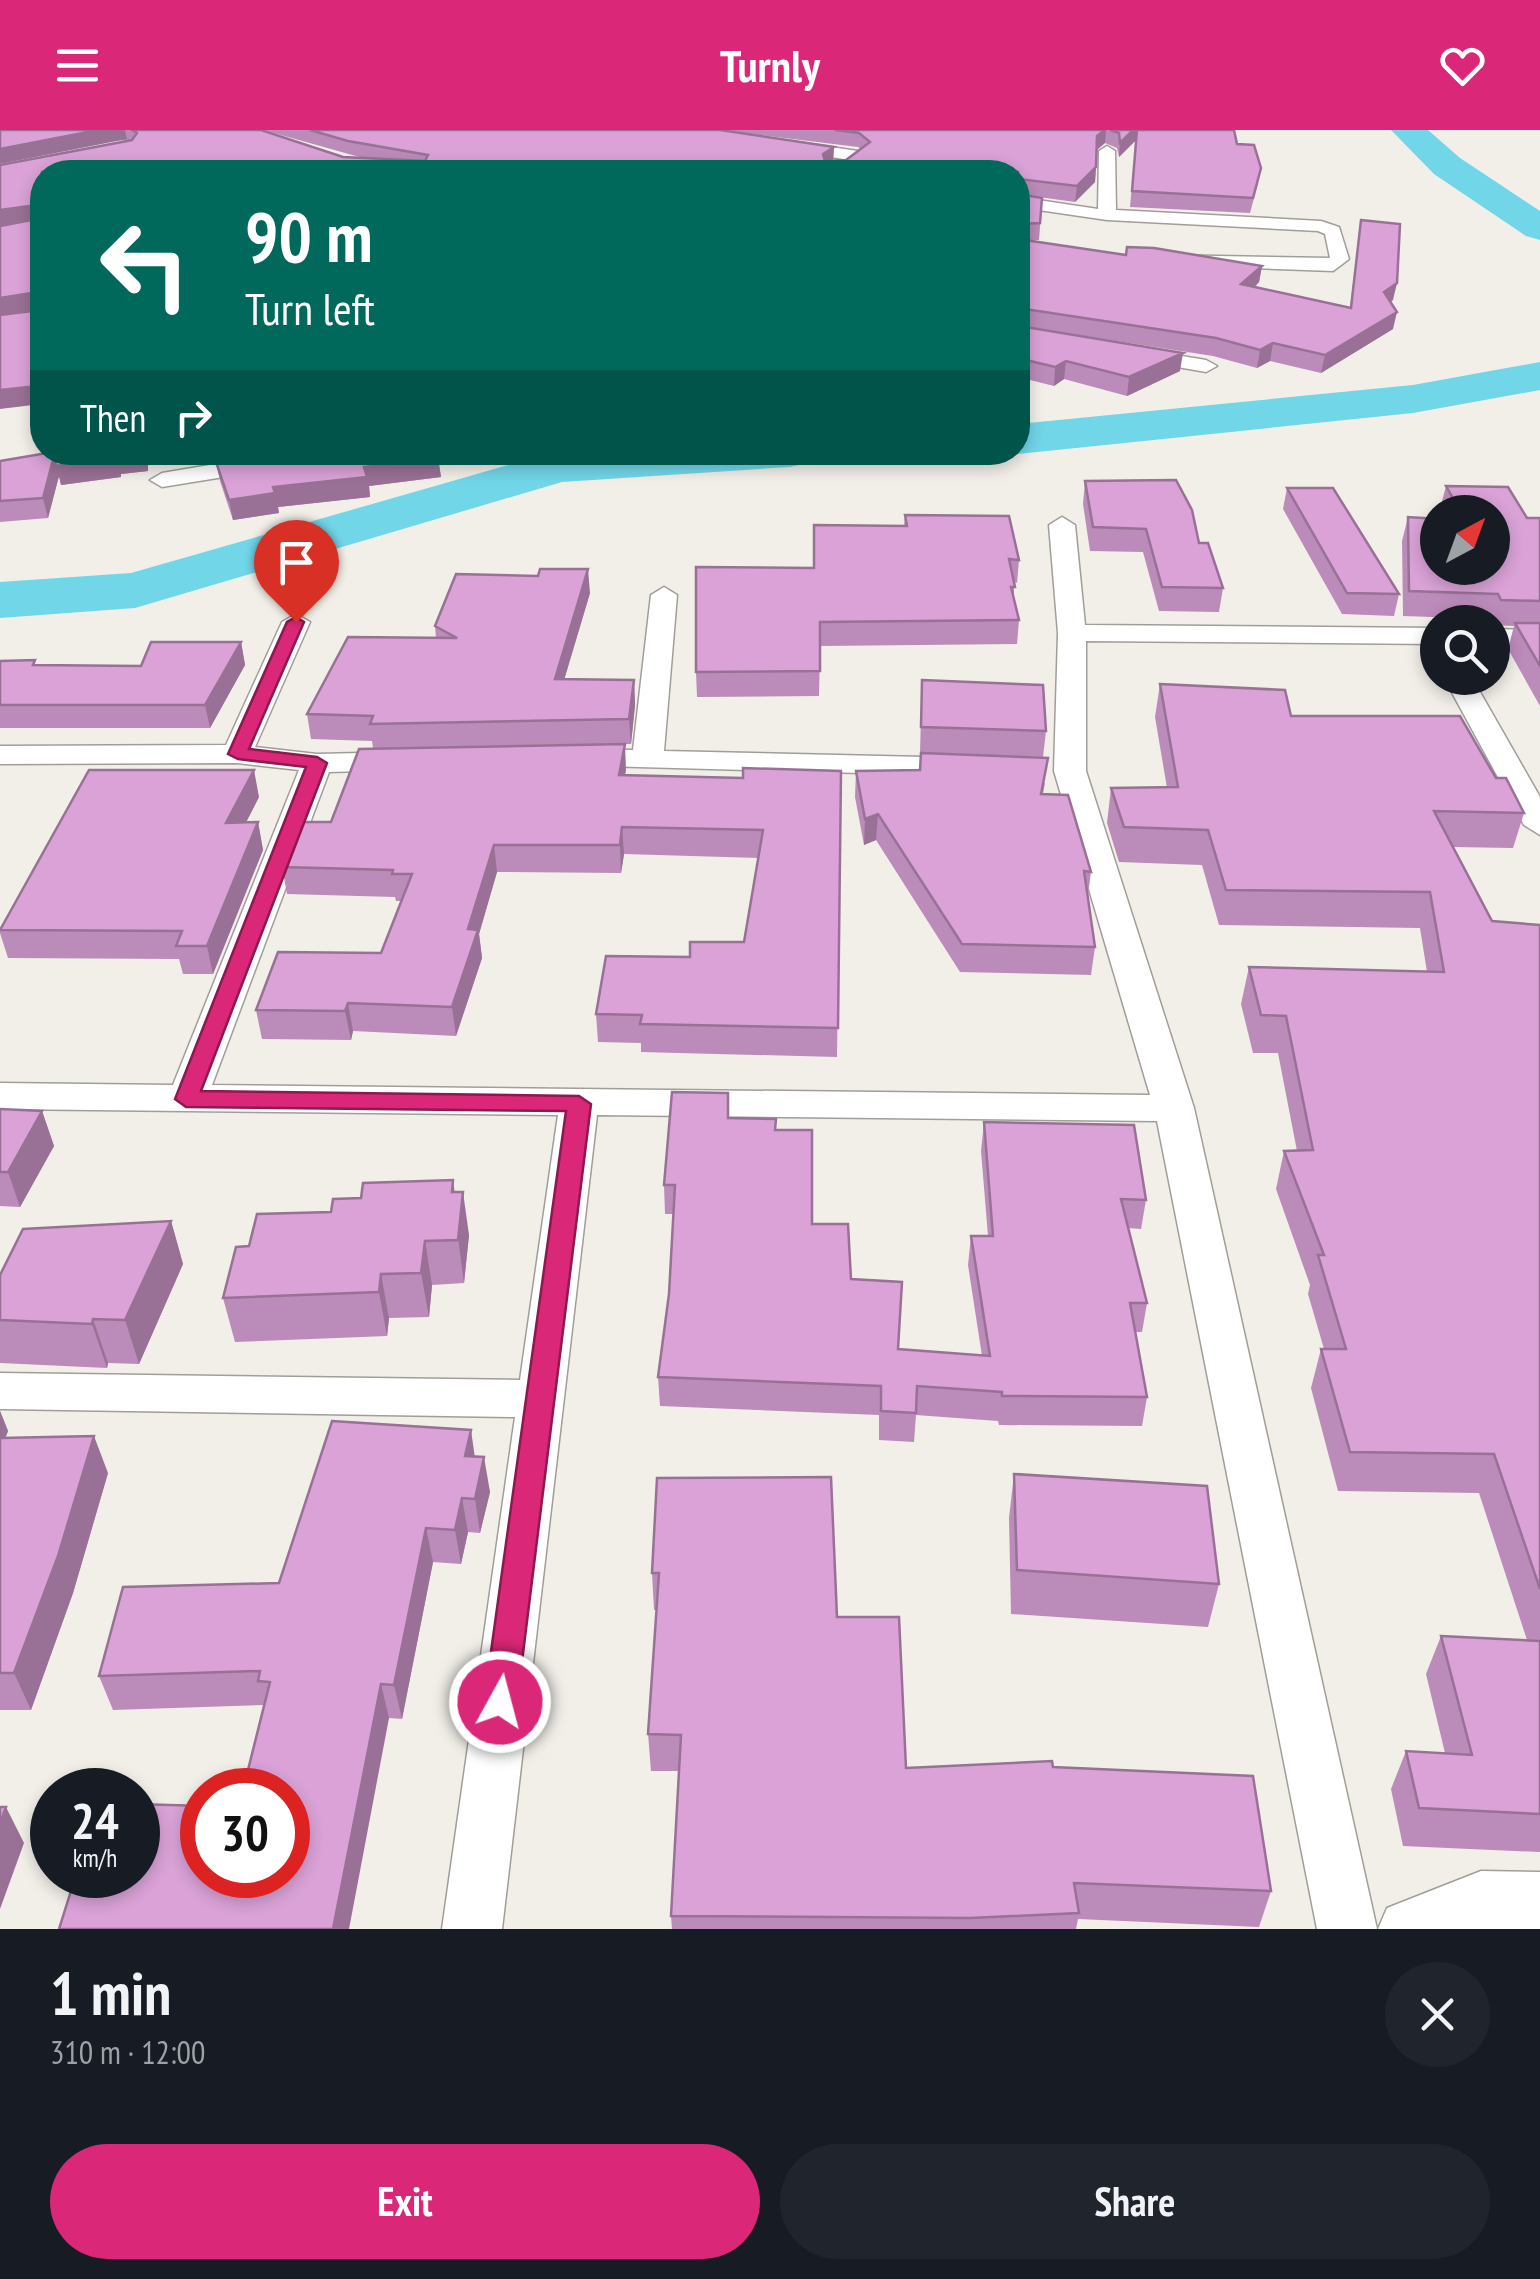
<!DOCTYPE html>
<html lang="en">
<head>
<meta charset="utf-8">
<style>
  :root { --surface:#171b24; --page:#20242c; --text:#f1f3f6; --muted:#9ea1a6; --accent:#db2777 }
  body { margin:0; font-family:"PT Sans Narrow",sans-serif; background:var(--page); color:var(--text); height:100vh; display:flex; flex-direction:column; font-size:38px; white-space:nowrap }
  * { box-sizing:border-box; margin:0 }
  p { font-size:32px; color:var(--muted) }
  .icon { flex:none; width:55px; height:55px; fill:none; stroke:currentColor; stroke-width:2; stroke-linecap:round; stroke-linejoin:round }
  .map { position:relative; height:1799px; overflow:hidden }
  .details { display:flex; flex-direction:column; background:var(--surface); flex:1 }
  .details>* { flex:none }
  .guide { position:absolute; left:30px; top:30px; width:1000px; height:305px; border-radius:40px; box-shadow:0 5px 15px #0003; background:#00695c; color:#fff; overflow:hidden }
  .needle { width:65px; rotate:41deg }
  .tools { position:absolute; left:1420px; top:365px; display:grid; gap:20px }
  .tools a { display:grid; place-items:center; width:90px; height:90px; border-radius:50%; background:var(--surface); box-shadow:0 5px 15px #0003; font-size:50px }
  .speed { position:absolute; left:30px; top:1638px; display:flex; gap:20px; font-size:50px; font-weight:700; text-align:center }
  .speed>* { display:grid; place-content:center; width:130px; height:130px; border-radius:50%; background:var(--surface); box-shadow:0 5px 15px #0003; line-height:1 }
  .speed small { font-size:25px; font-weight:400 }
  .speed .limit { border:15px solid #d22; background:#fff; color:#111 }
  .pin { position:absolute; display:grid; place-items:center; width:85px; height:85px; color:#fff; margin:-102px -42px; border-radius:50% 50% 50% 0; rotate:-45deg; box-shadow:0 0 10px #0007 }
  .pin .icon { rotate:45deg }
  .me { position:absolute; width:110px; margin:-55px; rotate:7deg; stroke-linejoin:round; filter:drop-shadow(0 0 8px #0008) }
  .turn { display:flex; align-items:center; gap:35px; height:210px; padding:0 50px; font-size:45px }
  .turn .icon { width:130px; height:130px; stroke-width:2.5 }
  .turn b { display:block; font-size:70px; line-height:85px }
  .then { display:flex; align-items:center; height:95px; padding:0 50px; background:#0003; gap:20px; font-size:38px }
  .round { display:grid; place-items:center; flex:none; width:105px; height:105px; border-radius:52px; background:var(--page) }
  .head { display:flex; align-items:center; justify-content:space-between; height:170px; padding:0 50px }
  h1 { font-size:60px; font-weight:600; line-height:75px }
  .primary-button { display:flex; gap:20px; margin-top:auto; padding:20px 50px }
  .primary-button a { flex:1; height:115px; border-radius:60px; background:var(--accent); color:#fff; font-size:40px; font-weight:600; line-height:115px; text-align:center }
  .primary-button a+a { background:var(--page); color:var(--text) }
  header { display:flex; justify-content:space-between; align-items:center; height:130px; padding:0 50px; background:var(--accent); color:#fff; font-size:45px; font-weight:600 }
  .map>svg:first-child { display:block }
  .lines { fill:none; stroke-linecap:round; stroke-linejoin:round }
  .river { fill:#71d6e8; fill-rule:evenodd }
  .minor-casing { stroke:#a19e99; stroke-width:3 }
  .minor { fill:#fff; fill-rule:evenodd }
  .wall { fill:#bb8bb9; fill-rule:evenodd }
  .shaded-wall { fill:#997196 }
  .building { fill:#daa2d7; stroke:#997196; stroke-width:2.5 }
  .route { fill:#db2777; stroke:#8e194d; stroke-width:2.5 }
</style>
</head>
<body>
<header><svg class="icon" aria-label="menu" viewBox="0 0 24 24"><path d="M4 6h16M4 12h16M4 18h16"/></svg>Turnly<svg class="icon" aria-label="heart" viewBox="0 0 24 24"><path d="M12 20l-8-8c-3-5 5-10 8-4 3-6 11-1 8 4z"/></svg></header>
<div class="map">
<svg width="1540" height="1799" viewBox="0 0 1540 1799">
  <rect width="100%" height="100%" fill="#f2efe9"/>
  <g class="lines">
    <path class="river" d="M1391 0H1428L1460 28 1540 81V110L1526 106 1434 44Z
      M1540 232V260L1413 283 1018 324 1011 322H1018V294L1413 255Z
      M554 322H815L808 333 790 337 562 352 135 478 0 488V452L131 443Z"/>
    <defs>
      <path id="minor" d="M782 10 858 21 866 26 843 42H825L843 29 776 18V12Z
        M1107 16 1115 21 1116 80 1321 91 1339 97 1349 129 1333 141 1170 135 1163 133V125L1330 128 1325 104 1318 101 1107 90 1018 77V67L1098 79 1099 21Z
        M1133 218 1206 230 1217 236 1206 242 1126 228V220Z
        M288 322H346L335 329 162 357 150 350 162 343Z
        M1062 387 1075 395 1085 495 1438 498V514L1086 511V641L1194 978 1377 1799H1317L1157 991 597 985 502 1799H442L515 1287 0 1279V1243L520 1250 558 985 0 979V953L173 955 299 640 237 633 0 634V616L226 615 282 492 296 484 310 492 255 617 317 624 403 622 418 631 403 640 329 642 212 955 1150 965 1054 641 1058 503 1049 395Z
        M664 457 677 465 664 621 967 628 983 637 967 646 567 635 563 628 578 619 633 620 651 465Z
        M1492 499 1540 500V516L1492 515Z
        M1444 548H1472L1540 667V705L1524 695Z
        M1481 1741 1540 1742V1799H1378L1387 1778Z"/>
    </defs>
    <use href="#minor" class="minor-casing"/>
    <use href="#minor" class="minor"/>
  </g>
  <path class="wall" d="M0 0H261L343 27 363 28 263 0H1234L1237 14 1258 53 1250 83 1130 77 1136 10 1119 27 1117 18 1105 13 1097 20 1095 52 1075 72 1024 65 1042 68 1039 110H1022L1126 125 1262 136 1259 152 1255 157 1350 178 1361 90 1393 170 1390 172 1393 199 1321 243 1270 231 1257 238 1213 226 1019 196 1180 241 1127 266 1064 249 1054 256 1018 247V42H42L41 274 0 35 129 11ZM728 1 858 17 861 19 846 30 833 31 834 17Z
    M438 328 441 347 369 356 370 367 278 377 279 383 233 390 220 351 216 332Z
    M0 331 148 341 121 344V347L61 355 59 346 48 388 0 392Z
    M1085 351 1223 458 1219 482 1159 481 1143 422 1090 421 1083 374Z
    M1446 356 1527 388H1540V576L1508 519 1514 496 1494 495 1491 489 1403 486 1402 411 1408 387 1438 438 1492 382H1442L1440 379Z
    M1287 358 1399 464 1394 486 1342 484 1283 379Z
    M905 385 1019 430 1017 453 1014 452V468L1019 490 1017 514 820 516 819 566 697 567 696 542 814 438 904 396Z
    M590 463 564 549 634 550 635 575 631 614H625V645L743 648 841 641 837 927 641 922V913L598 912 596 884 690 827 744 812 759 728 624 724 621 743 497 742 479 804 482 828 456 906 353 901 351 910 262 909 256 880 381 823 402 771H396L395 767 287 764 282 737 331 692 373 618 372 611 311 609 307 584 436 508 435 496Z
    M241 512 245 535 210 598H0V531L37 535 141 536Z
    M922 550 1046 601 1043 627 920 623Z
    M1160 554 1291 586 1496 648 1524 683 1513 718 1453 717 1492 791 1540 795V1722L1403 1716 1391 1659 1406 1621 1445 1623 1426 1544 1441 1506 1527 1510 1479 1363 1338 1361 1311 1258 1321 1219H1324L1308 1164 1310 1155 1276 1059 1284 1021H1297L1278 923H1253L1241 874 1249 837 1427 842 1420 798 1219 795 1202 735 1119 732 1107 693 1111 658H1167L1155 587Z
    M856 641 1045 653 1043 664 1091 742 1088 765 1095 817 1091 845 960 842 876 710 864 715 855 667Z
    M259 667 246 692H258L263 720 213 844H183L179 829 8 828 0 803V798Z
    M0 979 42 981 54 1016 20 1077 0 1076Z
    M728 988 776 1000 812 1094 898 1219 982 1226 968 1135 971 1106H988L981 1021 984 992 1146 1070 1141 1099 1128 1098 1147 1173 1142 1202H1135L1147 1267 1142 1296 999 1295 998 1291 916 1285 914 1312 879 1310V1285L660 1276 658 1247 669 1164 673 1084H665L664 1055Z
    M455 1062 469 1105 464 1153 432 1155 429 1187 389 1188 387 1206 235 1212 223 1168 249 1116 331 1082Z
    M171 1091 183 1134 139 1234 108 1233 107 1238 0 1233V1145Z
    M0 1281 8 1301 5 1308 108 1343 73 1463 31 1580H0Z
    M475 1327 490 1362 480 1403 468 1402 461 1434 433 1432 402 1589 389 1588 288 1745 264 1575 113 1580 99 1546 279 1453Z
    M1014 1344 1219 1454 1208 1497 1011 1484 1009 1388Z
    M657 1348 837 1487 906 1638 1053 1637 1271 1761 1259 1797 1078 1789 1076 1799H672L671 1786 679 1641H651L648 1604 656 1480H654L652 1443Z"/>
  <path class="shaded-wall" d="M98 0H125L127 9 0 34V19Z
    M1105 0H1106L1105 13 1095 21 1097 6Z
    M1133 0H1137L1136 10 1119 27 1120 13Z
    M834 17 833 31 823 39V24Z
    M1096 37 1095 52 1075 72 1077 56Z
    M38 75 42 90 0 96V80Z
    M1262 136 1259 152 1239 171 1241 154Z
    M1397 153 1393 170 1381 179 1384 162Z
    M38 162 42 179 0 186V168Z
    M1397 182 1393 199 1321 243 1325 225Z
    M1273 213 1270 231 1257 238 1260 220Z
    M1183 223 1180 241 1127 266 1129 247Z
    M1066 231 1064 249 1054 256 1055 237Z
    M37 256 41 274 0 279V260Z
    M130 322H148V341L121 344V347L61 355 59 346 48 388 43 368 54 326Z
    M212 322H262L213 331Z
    M438 328 441 347 369 356 370 367 278 377 279 383 233 390 229 370 273 357 364 337Z
    M588 439 590 463 557 574 555 549Z
    M241 512 245 535 210 598 205 575Z
    M634 550 635 575 631 614 629 589Z
    M625 614 626 640 621 671 619 645Z
    M254 640 259 667 232 720 226 693Z
    M878 684 876 710 864 715 865 689Z
    M258 692 263 720 213 844 207 816Z
    M622 697 624 724 621 743 620 715Z
    M494 715 497 742 479 804 482 828 456 906 452 877 468 799Z
    M348 873 353 901 351 910 345 881Z
    M42 981 54 1016 20 1077 8 1042Z
    M453 1050 459 1093 463 1062 469 1105 464 1153 452 1062Z
    M171 1091 183 1134 139 1234 125 1190Z
    M425 1111 432 1155 429 1187 421 1143Z
    M381 1144 389 1188 387 1206 379 1162Z
    M93 1189 108 1233 107 1238 92 1194Z
    M0 1281 8 1301 0 1323Z
    M471 1300 476 1335 465 1326Z
    M94 1306 108 1343 73 1463 31 1580 14 1543Z
    M484 1327 490 1362 480 1403 475 1369Z
    M462 1368 468 1402 461 1434 455 1400Z
    M426 1398 433 1432 402 1589 394 1555Z
    M381 1554 389 1588 349 1799H333Z
    M6 1677 24 1713 0 1779V1693Z"/>
  <path class="building" d="M0 0H98L0 19Z
    M132 0H261L343 27 425 31 428 25 348 11 310 0H720L834 17 823 24 825 31 846 30 870 12 859 3 835 0H1105L1097 6 1096 37 1077 56 1018 49V42H42V279L37 256 0 260V185L41 180 38 162 0 168V96L42 88 38 75 0 80V35L132 10 137 3Z
    M1110 0H1133L1120 13 1119 3Z
    M1137 0H1234L1237 14 1254 15 1261 38 1253 68 1132 61Z
    M1018 64 1042 68 1040 93 1018 94Z
    M1361 90 1400 94 1397 153 1384 162 1397 182 1325 225 1273 213 1260 220 1216 208 1018 178V109L1126 125 1127 117 1154 118 1262 136 1241 154 1351 178Z
    M1018 183 1019 196 1183 223 1129 247 1066 231 1055 237 1018 228Z
    M53 322H130L116 324 117 327 56 336 54 326 43 368 0 371V331Z
    M274 322H436L438 328 364 337 367 347 273 357 275 363 229 370 216 332Z
    M1176 350 1192 380 1199 413H1208L1223 458 1162 457 1146 399 1093 397 1085 351Z
    M1446 356 1508 357 1527 388H1540V471L1501 470 1498 464 1409 461 1408 387 1438 389V438H1492V382H1461Z
    M1287 358H1333L1399 464 1347 463Z
    M905 385 1009 386 1019 430 1009 429 1015 457H1011L1019 490 820 492V541L696 542V437L814 438V395L907 396Z
    M540 439H588L555 549 634 550 629 589 370 594 373 586 307 584 348 507 457 508 435 496 456 444 538 446Z
    M1515 493H1540V536Z
    M151 512H241L205 575H0V531L35 530 33 535 141 536Z
    M922 550 1043 555 1046 601 921 597Z
    M1160 554 1285 560 1291 586H1460L1496 648H1506L1524 683 1434 681 1492 791 1540 795V1459L1494 1324 1350 1322 1321 1219H1346L1318 1125H1324L1284 1021 1313 1020 1286 886 1261 885 1249 837 1444 842 1430 762 1226 760 1208 700 1124 697 1111 658 1178 657Z
    M625 614 619 645 743 648V638L841 641 838 898 640 894 642 885 596 884 606 826 690 827V812H744L763 700 622 697 620 715H494L468 799 478 800 452 877 348 873 345 881 256 880 278 822 381 823 412 744H392L393 740 282 737 299 692H331L359 619Z
    M921 623 1048 628 1041 664 1068 665 1091 742 1084 741 1095 817 962 814 878 684 865 689 856 641 920 640Z
    M89 640H254L226 693 258 692 207 816H176L182 801 0 800Z
    M672 962 728 963V988L776 989 775 1000H812V1094H848L851 1149 902 1152 898 1219 990 1226 971 1106H993L984 992 1134 995 1146 1070 1121 1069 1147 1173H1130L1147 1267 1002 1266V1262L917 1256 916 1283 881 1281V1256L658 1247 669 1164 675 1055H664Z
    M0 979 42 981 8 1042H0Z
    M453 1050 452 1062H463L458 1110 425 1111 421 1143 381 1144 379 1162 223 1168 236 1117 249 1116 257 1084 331 1082 333 1069 361 1068 363 1053Z
    M171 1091 125 1190 93 1189 92 1194 0 1190V1145L23 1099Z
    M332 1291 471 1300 465 1326 484 1327 475 1369 462 1368 455 1400 426 1398 394 1555 381 1554 333 1799H59L76 1745H138V1674L202 1676V1745H288V1660H243L270 1552 258 1551 260 1541 99 1546 123 1457 279 1453Z
    M94 1306 58 1426 14 1543H0V1308Z
    M1014 1344 1207 1356 1219 1454 1017 1440Z
    M831 1347 837 1487H899L906 1638 1052 1631 1053 1637 1253 1646 1271 1761 1074 1753 1079 1783 970 1788 671 1786 681 1605 648 1604 659 1443H652L657 1348Z
    M1441 1506 1540 1511V1684L1419 1678 1406 1621 1472 1625Z
    M0 1677H6L0 1693Z"/>
  <path class="route" d="M296 487 304 492 249 619 317 627 327 633 201 961 579 966 591 974 517 1572 512 1582 500 1587 489 1582 484 1572 566 981 186 977 175 969 306 637 238 629 228 624 287 492Z"/>
</svg>
<div class="tools">
<a><svg class="needle" viewBox="-14 -14 28 28"><path d="M0-13l5 13h-10z" fill="#e53935"/><path d="M0 13l5-13h-10z" fill="#9ea1a6"/></svg></a>
<a><svg class="icon" aria-label="search" viewBox="0 0 24 24"><circle cx="10" cy="10" r="6"/><path d="M15 15l6 6"/></svg></a>
</div>
<div class="speed"><div>24<small>km/h</small></div><div class="limit">30</div></div>
<div class="pin" style="left:296px;top:492px;background:#d93025"><svg class="icon" aria-label="arrive" viewBox="0 0 24 24"><path d="M6 21V4h12l-3 4 3 4H6"/></svg></div>
<svg class="me" style="left:500px;top:1572px" viewBox="-20 -20 40 40"><circle r="17" fill="#db2777" stroke="#fff" stroke-width="3"/><path d="M0-11L8 9 0 5-8 9z" fill="#fff"/></svg>
<div class="guide">
<div class="turn"><svg class="icon" aria-label="left" viewBox="0 0 24 24"><path d="M17 20v-9H6M10 6l-5 5 5 5"/></svg><div><b>90 m</b>Turn left</div></div>
<div class="then">Then<svg class="icon" aria-label="right" viewBox="0 0 24 24"><path d="M7 20v-9h11M14 6l5 5-5 5"/></svg></div>
</div>
</div>
<section class="details">
<div class="head"><div><h1>1 min</h1><p>310 m · 12:00</p></div><a class="round"><svg class="icon" aria-label="close" viewBox="0 0 24 24"><path d="M6 6l12 12M18 6L6 18"/></svg></a></div>
<div class="primary-button"><a>Exit</a><a>Share</a></div>
</section>
</body>
</html>
